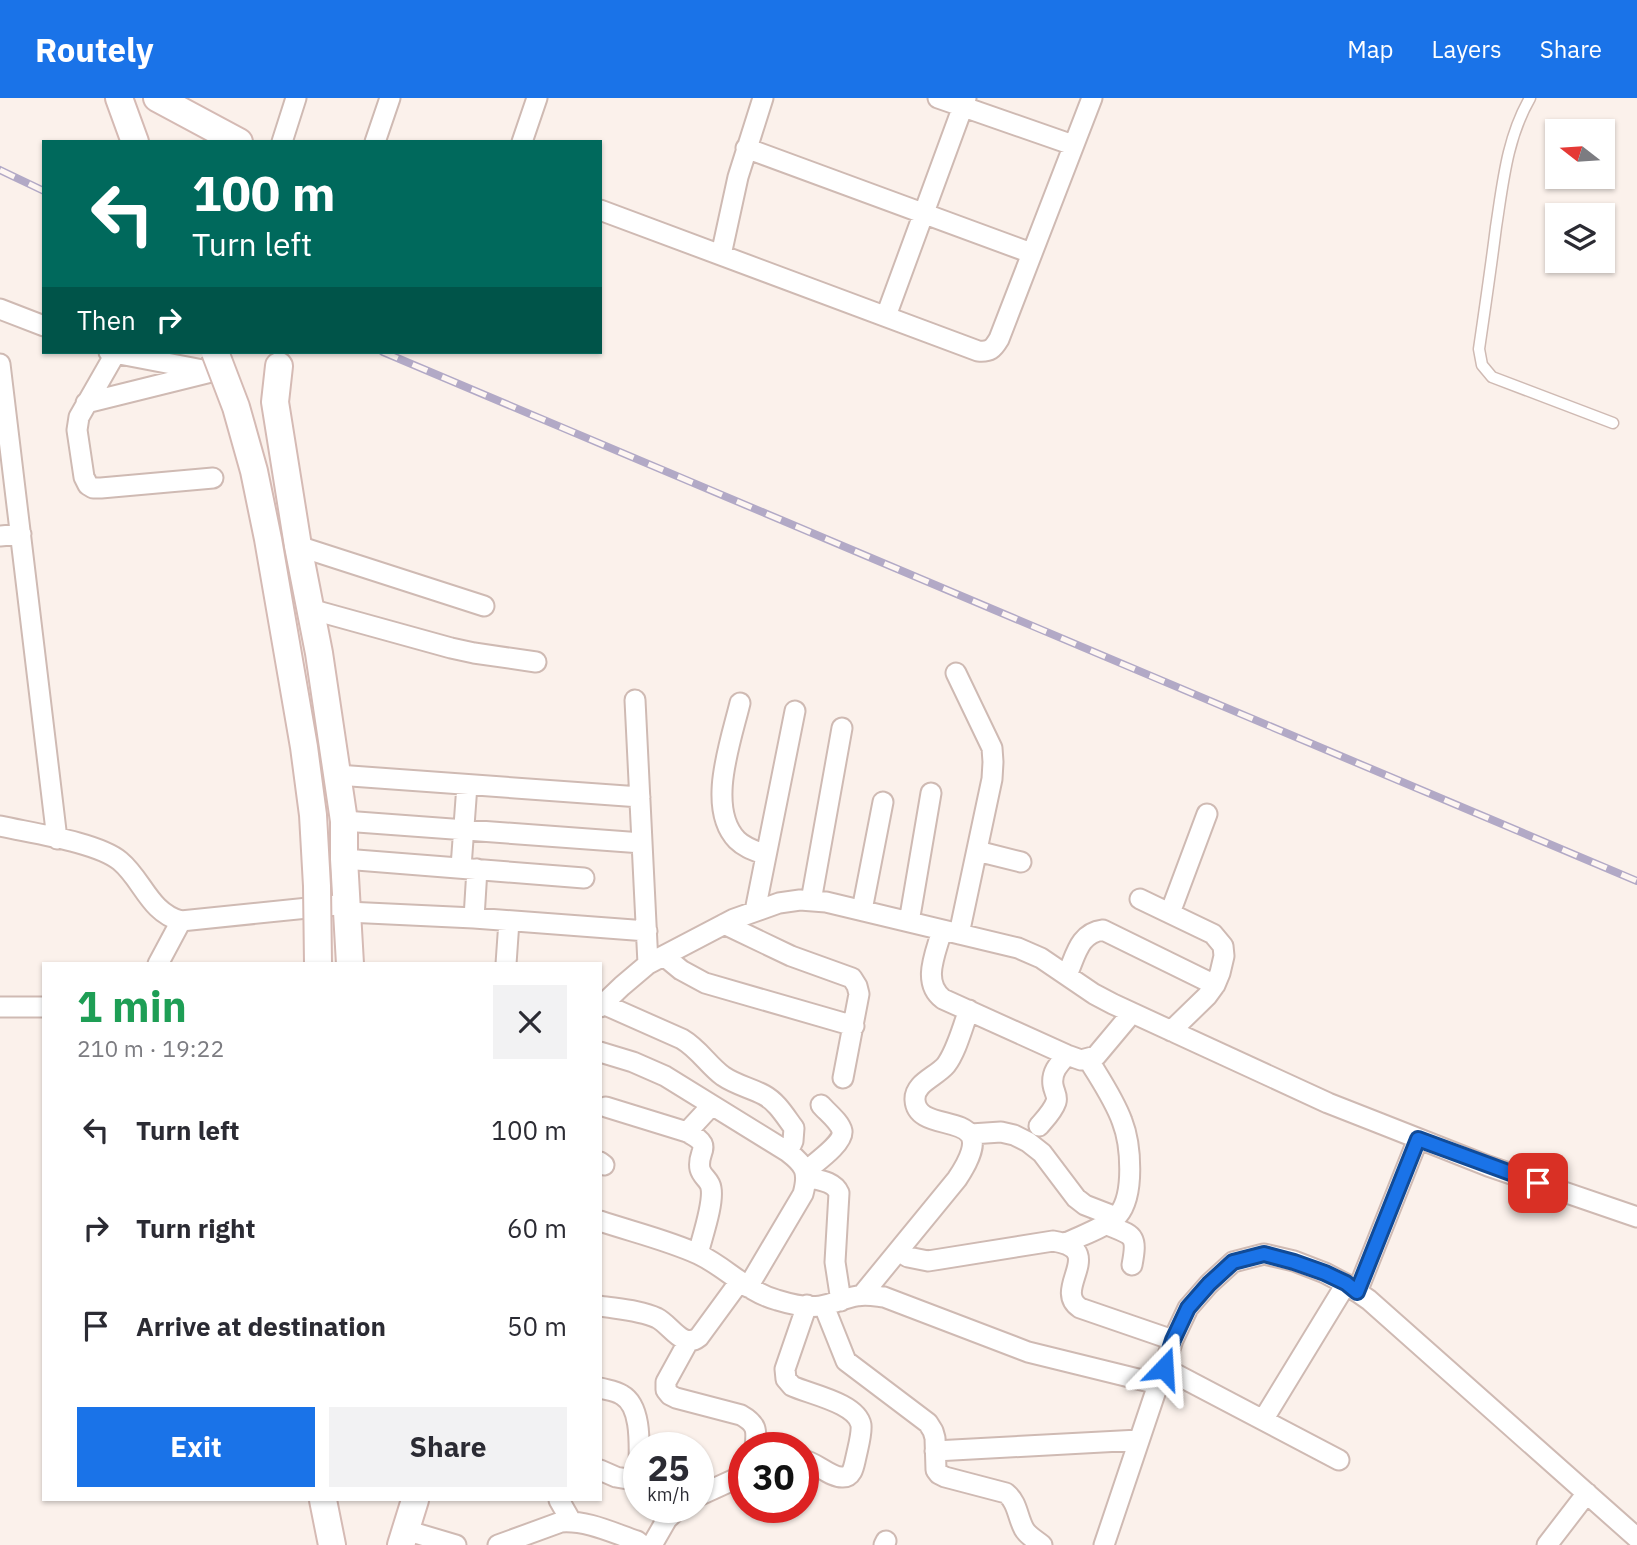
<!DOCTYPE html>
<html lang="en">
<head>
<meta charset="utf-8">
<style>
  :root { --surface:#fff; --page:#f2f2f3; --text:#2b2b33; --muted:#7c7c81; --accent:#1a73e8 }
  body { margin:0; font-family:"IBM Plex Sans",sans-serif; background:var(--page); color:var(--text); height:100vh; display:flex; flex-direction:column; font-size:26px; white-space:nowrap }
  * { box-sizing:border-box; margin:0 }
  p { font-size:23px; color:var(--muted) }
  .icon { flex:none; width:38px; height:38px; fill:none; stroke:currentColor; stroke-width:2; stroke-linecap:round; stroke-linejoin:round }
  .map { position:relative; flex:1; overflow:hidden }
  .sheet { position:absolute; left:42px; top:864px; width:560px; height:539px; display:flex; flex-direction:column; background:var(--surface); border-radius:0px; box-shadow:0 2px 5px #0004 }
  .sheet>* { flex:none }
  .hud { position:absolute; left:42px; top:42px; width:560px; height:214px; border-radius:0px; box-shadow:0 2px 5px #0004; background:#00695c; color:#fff; overflow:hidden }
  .needle { width:46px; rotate:287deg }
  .buttons { position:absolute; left:1545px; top:21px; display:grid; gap:14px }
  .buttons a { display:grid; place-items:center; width:70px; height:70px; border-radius:0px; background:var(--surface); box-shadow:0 2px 5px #0004; font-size:35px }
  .speed { position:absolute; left:623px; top:1334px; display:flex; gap:14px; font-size:35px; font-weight:700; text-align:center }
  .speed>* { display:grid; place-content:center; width:91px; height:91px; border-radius:50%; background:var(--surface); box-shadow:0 2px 5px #0004; line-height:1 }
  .speed small { font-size:18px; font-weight:400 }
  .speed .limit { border:10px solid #d22; background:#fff; color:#111 }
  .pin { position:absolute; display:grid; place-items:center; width:60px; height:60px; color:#fff; margin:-30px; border-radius:14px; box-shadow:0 4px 10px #0006 }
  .me { position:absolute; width:77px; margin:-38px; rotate:20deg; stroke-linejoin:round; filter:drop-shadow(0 0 5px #0008) }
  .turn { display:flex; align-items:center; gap:24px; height:147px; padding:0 35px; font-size:32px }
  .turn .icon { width:91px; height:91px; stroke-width:2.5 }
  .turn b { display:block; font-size:49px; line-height:60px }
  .then { display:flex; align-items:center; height:66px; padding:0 35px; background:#0003; gap:14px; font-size:26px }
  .round { display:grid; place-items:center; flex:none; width:74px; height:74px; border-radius:0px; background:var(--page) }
  .summary { display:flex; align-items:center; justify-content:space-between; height:119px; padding:0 35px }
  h1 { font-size:42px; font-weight:800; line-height:52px; color:#1e9e55 }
  .primary-button { display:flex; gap:14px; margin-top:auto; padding:14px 35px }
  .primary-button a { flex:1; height:80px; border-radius:0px; background:var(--accent); color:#fff; font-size:28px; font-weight:800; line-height:80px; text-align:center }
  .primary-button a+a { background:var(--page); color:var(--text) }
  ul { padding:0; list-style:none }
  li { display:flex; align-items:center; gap:21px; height:98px; padding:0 35px }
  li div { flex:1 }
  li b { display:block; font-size:26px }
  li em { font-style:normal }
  header { display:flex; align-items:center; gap:42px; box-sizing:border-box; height:98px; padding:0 35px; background:var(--accent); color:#fff }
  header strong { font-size:33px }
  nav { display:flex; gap:38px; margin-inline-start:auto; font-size:24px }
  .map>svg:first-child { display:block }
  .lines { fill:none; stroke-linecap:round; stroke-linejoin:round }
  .lane-casing { stroke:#cfbab3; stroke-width:13 }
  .street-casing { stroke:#cfbab3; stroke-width:23 }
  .secondary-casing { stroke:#d5bab4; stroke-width:30 }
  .lane { stroke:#fff; stroke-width:10 }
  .street { stroke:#fff; stroke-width:19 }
  .secondary { stroke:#fff; stroke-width:26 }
  .rail-casing { stroke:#b2a9c6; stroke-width:8 }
  .rail { stroke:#fef6f2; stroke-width:5; stroke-dasharray:16; stroke-linecap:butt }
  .secondary-bridge-casing { stroke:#d5bab4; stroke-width:30; stroke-linecap:butt }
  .secondary-bridge { stroke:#fff; stroke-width:26 }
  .route-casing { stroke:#114b97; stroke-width:18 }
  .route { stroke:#1a73e8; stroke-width:12 }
</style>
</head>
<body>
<header>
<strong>Routely</strong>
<nav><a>Map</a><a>Layers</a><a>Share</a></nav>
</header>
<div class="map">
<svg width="1637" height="1447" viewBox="0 0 1637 1447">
  <rect width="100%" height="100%" fill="#fbf1eb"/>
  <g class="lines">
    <defs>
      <path id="lane" d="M1530 0C1507 40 1503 84 1496 129 1491 169 1485 210 1479 251L1482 267 1492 279 1613 325"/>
      <path id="street" d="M938 0 1073 47
        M282 44 296 0
        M375 44 390 0
        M522 44 537 0
        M746 50 1031 155
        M600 112 978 253C990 254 993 251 999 241L1092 0
        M721 157 738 79 763 0
        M0 211 44 228
        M886 218 966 0
        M109 254 203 272
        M115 256 79 319 77 332 84 379 88 387 93 390H101L213 380
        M0 266 57 741
        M86 305 211 274
        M0 438 21 436
        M298 448 484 508
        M310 511 451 550 474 555 536 564
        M956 575 992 650 993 664 992 681 959 836
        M635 602 648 866
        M740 605C731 643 706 710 737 742 745 750 756 753 766 757
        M337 677 640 699
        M344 723 642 745
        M0 728C31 735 97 744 120 763 143 782 149 814 181 823L347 806
        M977 753 1021 764
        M344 761 584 780
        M461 769 467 687
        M1140 801 1213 836 1223 848 1224 858 1220 875 1215 887 1207 898 1171 933
        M811 803 842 630
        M862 812 883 704
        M755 813 795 613
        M347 814 474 820 647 833
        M1170 815 1207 716
        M474 820 477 771
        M909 824 931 695
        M724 826 791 858 852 880 857 888 859 896 843 980
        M942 832C936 855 921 884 943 901L1067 957 1081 962 1096 958 1132 915
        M664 858 681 872 705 885 854 928
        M158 866 181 823
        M506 866 509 823
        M1067 877C1076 857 1079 835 1103 832L1215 887
        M603 906 682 941C699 951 708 967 723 978 736 987 751 990 764 997 777 1004 785 1018 794 1030L793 1043 788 1054
        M0 909H44
        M600 909 622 888 648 866 734 821 779 805 800 802 826 804 1018 850 1041 860 1094 896 1113 906 1328 1005 1379 1025 1488 1068 1637 1119
        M600 954 633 964 665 978 788 1054C805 1067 809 1074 803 1096L748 1189
        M606 1009 687 1034C716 1049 696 1052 700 1071 702 1079 710 1082 711 1090 714 1106 702 1139 698 1156
        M1039 1028C1045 1021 1053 1013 1056 1004 1058 998 1054 994 1053 987 1051 974 1059 966 1067 957
        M687 1034 712 1007
        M971 1036 1001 1034 1014 1037 1028 1044 1042 1055 1076 1100 1085 1107 1116 1119
        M600 1064 604 1067
        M806 1073C815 1065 844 1045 842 1033 840 1024 827 1014 821 1007
        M806 1079C818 1082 834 1083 839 1095L835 1164 841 1203
        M600 1123C633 1134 667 1142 698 1156 726 1169 747 1194 777 1202 790 1206 808 1210 820 1208 833 1206 845 1200 857 1198 866 1196 875 1198 884 1199L1028 1254 1158 1286
        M1105 1126C1133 1138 1138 1135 1132 1167
        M1066 1145C1082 1137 1105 1130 1118 1117 1135 1097 1131 1046 1122 1023 1114 1001 1100 981 1088 961
        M898 1153 908 1159 928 1163 1053 1143C1109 1152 1051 1191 1080 1210L1173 1242
        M1357 1194 1418 1041
        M862 1197 957 1081C1008 1005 917 1041 915 1002 914 985 936 979 946 967 957 952 962 930 969 912
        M600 1208C618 1211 640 1212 657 1220 671 1227 683 1252 699 1239L740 1183
        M824 1208 846 1263 928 1325 933 1333 935 1340 936 1372 939 1376 945 1379 1006 1395C1018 1405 1017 1418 1024 1431 1028 1438 1036 1442 1042 1447
        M688 1244 666 1284V1292L670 1297 676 1300 741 1317C757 1326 757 1332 755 1349
        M1164 1270 1339 1362
        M600 1290C607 1292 616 1293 622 1297 645 1310 638 1359 639 1383
        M1263 1322 1346 1186
        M935 1353 1139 1342
        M803 1362C816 1364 831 1380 843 1379 853 1379 854 1367 856 1359 858 1349 862 1336 861 1327 857 1305 809 1296 792 1288L786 1281 785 1271 807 1207
        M600 1372 616 1379 639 1383
        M698 1398 744 1377
        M559 1402 571 1423
        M405 1432 456 1447
        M498 1447 561 1424C587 1422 613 1435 637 1443L642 1447
        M652 1447 667 1421 680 1409
        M884 1447 886 1443
        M1104 1447 1173 1242 1188 1210 1209 1186 1233 1164 1264 1156 1294 1163 1325 1175 1346 1186 1369 1202 1637 1440
        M1547 1447 1587 1395"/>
      <path id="secondary" d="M119 0 135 44
        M157 0 239 44
        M279 268 275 304 298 448 319 555 344 723V761L350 866
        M323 1402 332 1447
        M401 1447 415 1402"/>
    </defs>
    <use href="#lane" class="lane-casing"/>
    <use href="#street" class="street-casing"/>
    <use href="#secondary" class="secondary-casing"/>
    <use href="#lane" class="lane"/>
    <use href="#street" class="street"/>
    <use href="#secondary" class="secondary"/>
    <defs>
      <path id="rail" d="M0 72 44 93
        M383 254 1637 783"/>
    </defs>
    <use href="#rail" class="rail-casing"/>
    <use href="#rail" class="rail"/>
    <defs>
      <path id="secondary-bridge" d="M215 254 236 309 254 373 268 441 304 649 313 717 317 788 318 866"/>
    </defs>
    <use href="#secondary-bridge" class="secondary-bridge-casing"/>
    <use href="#secondary-bridge" class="secondary-bridge"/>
  </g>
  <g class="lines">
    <defs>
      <path id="route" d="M1164 1270 1173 1242 1188 1210 1209 1186 1233 1164 1264 1156 1294 1164 1325 1175 1346 1185 1357 1194 1418 1041 1538 1085"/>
    </defs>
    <use href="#route" class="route-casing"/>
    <use href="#route" class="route"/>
  </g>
</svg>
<div class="buttons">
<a><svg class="needle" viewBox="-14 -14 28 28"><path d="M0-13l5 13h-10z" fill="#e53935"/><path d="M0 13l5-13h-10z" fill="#7c7c81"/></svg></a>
<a><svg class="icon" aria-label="layers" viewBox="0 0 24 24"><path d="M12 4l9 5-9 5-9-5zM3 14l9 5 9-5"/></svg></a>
</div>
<div class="speed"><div>25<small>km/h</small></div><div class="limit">30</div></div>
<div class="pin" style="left:1538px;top:1085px;background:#d93025"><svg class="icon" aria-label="arrive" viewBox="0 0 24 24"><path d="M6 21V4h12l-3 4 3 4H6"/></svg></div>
<svg class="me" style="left:1164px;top:1270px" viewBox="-20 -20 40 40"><path d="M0-17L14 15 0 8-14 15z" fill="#1a73e8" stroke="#fff" stroke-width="4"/></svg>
<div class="hud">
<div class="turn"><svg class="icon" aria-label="left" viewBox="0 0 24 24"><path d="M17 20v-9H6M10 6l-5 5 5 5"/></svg><div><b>100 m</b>Turn left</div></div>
<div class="then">Then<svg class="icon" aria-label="right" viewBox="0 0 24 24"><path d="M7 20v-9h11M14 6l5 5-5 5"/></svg></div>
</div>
<section class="sheet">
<div class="summary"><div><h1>1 min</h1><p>210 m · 19:22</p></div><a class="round"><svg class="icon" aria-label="close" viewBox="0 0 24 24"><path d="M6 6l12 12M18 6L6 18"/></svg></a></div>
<ul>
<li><svg class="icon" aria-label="left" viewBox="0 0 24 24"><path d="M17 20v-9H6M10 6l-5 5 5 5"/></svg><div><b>Turn left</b></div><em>100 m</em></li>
<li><svg class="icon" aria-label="right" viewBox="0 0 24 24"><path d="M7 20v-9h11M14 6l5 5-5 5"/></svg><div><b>Turn right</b></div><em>60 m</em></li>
<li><svg class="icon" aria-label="arrive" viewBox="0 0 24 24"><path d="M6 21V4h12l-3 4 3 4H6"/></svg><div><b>Arrive at destination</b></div><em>50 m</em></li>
</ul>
<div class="primary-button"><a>Exit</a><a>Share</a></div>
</section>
</div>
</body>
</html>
